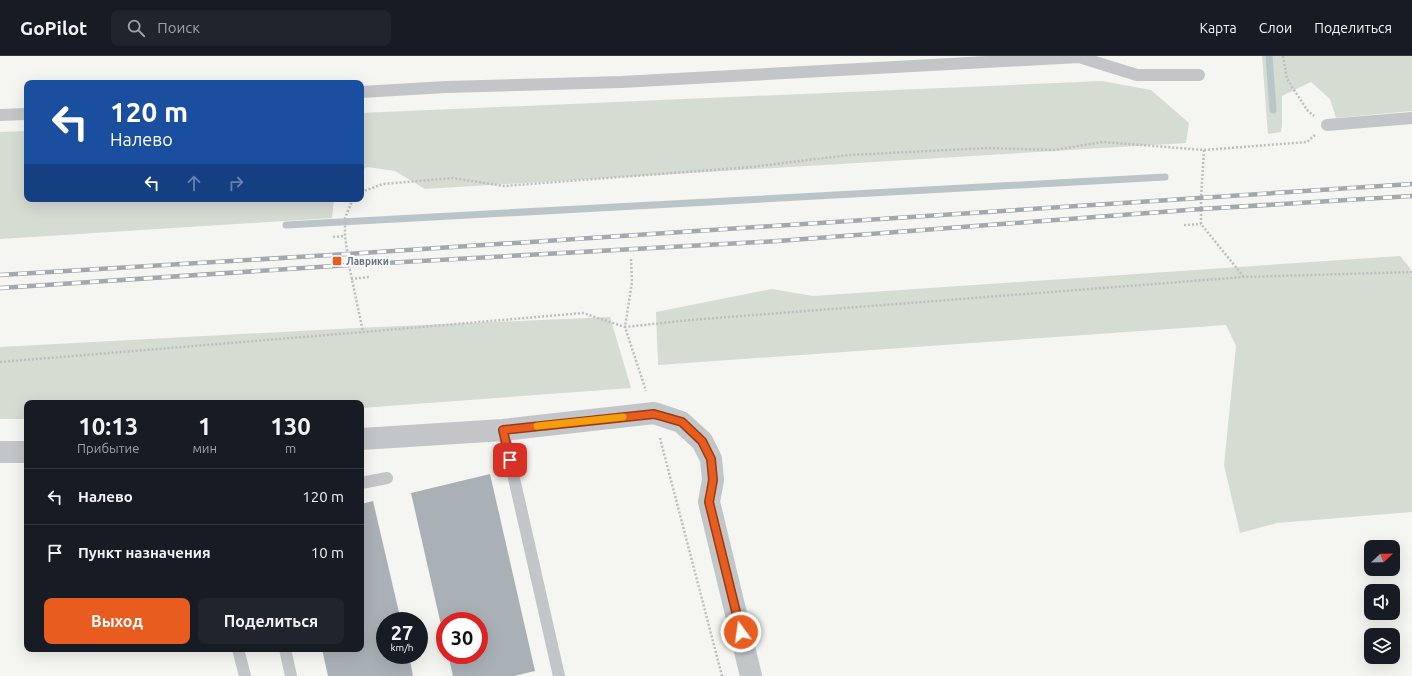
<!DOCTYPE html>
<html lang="ru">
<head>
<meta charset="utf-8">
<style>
  :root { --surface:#171b24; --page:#20242c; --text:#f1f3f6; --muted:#9ea1a6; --line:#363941; --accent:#e85d1f }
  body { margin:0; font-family:Ubuntu,sans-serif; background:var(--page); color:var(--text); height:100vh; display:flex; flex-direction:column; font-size:15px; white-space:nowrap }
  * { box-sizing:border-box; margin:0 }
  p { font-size:13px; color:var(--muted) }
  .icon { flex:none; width:22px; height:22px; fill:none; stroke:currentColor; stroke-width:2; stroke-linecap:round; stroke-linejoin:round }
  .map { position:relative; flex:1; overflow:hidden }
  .panel { position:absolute; left:24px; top:344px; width:340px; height:252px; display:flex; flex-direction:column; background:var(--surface); border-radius:8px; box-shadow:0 4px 16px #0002 }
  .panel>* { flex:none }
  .banner { position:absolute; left:24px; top:24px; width:340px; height:122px; border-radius:8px; box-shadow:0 4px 16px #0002; background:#1a4fa0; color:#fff; overflow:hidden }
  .needle { width:26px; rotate:68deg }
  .tools { position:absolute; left:1364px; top:484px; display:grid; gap:8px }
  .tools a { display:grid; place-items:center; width:36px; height:36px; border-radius:8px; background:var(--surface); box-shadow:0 4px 16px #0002; font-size:20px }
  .speed { position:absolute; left:376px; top:556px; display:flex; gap:8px; font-size:20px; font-weight:700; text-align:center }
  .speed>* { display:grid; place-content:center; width:52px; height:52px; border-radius:50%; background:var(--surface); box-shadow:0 4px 16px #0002; line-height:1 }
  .speed small { font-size:10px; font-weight:400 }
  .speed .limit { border:6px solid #d22; background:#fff; color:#111 }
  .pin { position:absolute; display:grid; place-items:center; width:34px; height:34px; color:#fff; margin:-17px; border-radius:8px; box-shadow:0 2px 6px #0006 }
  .me { position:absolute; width:44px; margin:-22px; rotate:346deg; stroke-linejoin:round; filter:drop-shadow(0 0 3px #0008) }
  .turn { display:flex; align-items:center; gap:14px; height:84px; padding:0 20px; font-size:18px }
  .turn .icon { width:52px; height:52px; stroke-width:2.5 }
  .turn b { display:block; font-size:28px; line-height:34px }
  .lanes { display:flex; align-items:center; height:38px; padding:0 20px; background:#0003; justify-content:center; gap:20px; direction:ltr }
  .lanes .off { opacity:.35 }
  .eta { display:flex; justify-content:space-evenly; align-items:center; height:68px; text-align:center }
  .eta b { font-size:24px; font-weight:700; line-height:28px }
  .button { display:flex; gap:8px; margin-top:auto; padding:8px 20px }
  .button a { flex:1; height:46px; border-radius:8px; background:var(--accent); color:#fff; font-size:16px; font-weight:700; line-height:46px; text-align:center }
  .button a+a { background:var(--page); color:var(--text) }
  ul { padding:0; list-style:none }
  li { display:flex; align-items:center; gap:12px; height:56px; padding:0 20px; border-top:1px solid var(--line) }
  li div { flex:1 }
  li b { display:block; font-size:15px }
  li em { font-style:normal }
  header { display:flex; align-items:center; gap:24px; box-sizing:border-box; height:56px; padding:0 20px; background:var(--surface); border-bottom:1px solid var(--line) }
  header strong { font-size:19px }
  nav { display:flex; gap:22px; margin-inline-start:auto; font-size:14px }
  .search { width:280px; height:36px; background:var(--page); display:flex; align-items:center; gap:10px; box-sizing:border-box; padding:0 14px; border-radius:8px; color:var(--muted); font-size:15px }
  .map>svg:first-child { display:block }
  .green { fill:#d5dcd2 }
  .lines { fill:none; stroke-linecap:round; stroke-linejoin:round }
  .stream { stroke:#bac5ca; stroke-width:7 }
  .building { fill:#a9b1b7 }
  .path { stroke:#bcbec0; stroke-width:2.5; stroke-dasharray:2 2; stroke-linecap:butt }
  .service { stroke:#c2c6c9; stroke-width:12 }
  .minor { stroke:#c2c6c9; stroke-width:22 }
  .rail-casing { stroke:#a2a8ae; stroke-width:4.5 }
  .rail { stroke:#fff; stroke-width:3; stroke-dasharray:9; stroke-linecap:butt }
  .route-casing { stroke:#973c14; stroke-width:10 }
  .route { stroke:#e85d1f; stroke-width:7 }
  .slow { stroke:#f59e0b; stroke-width:7 }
  .poi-dot { fill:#e85d1f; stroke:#fff; stroke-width:1.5 }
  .labels { text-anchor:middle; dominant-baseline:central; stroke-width:4; stroke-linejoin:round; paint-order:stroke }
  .poi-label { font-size:10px; font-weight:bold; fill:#637383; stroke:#fff; text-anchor:start }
</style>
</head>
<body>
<header>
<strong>GoPilot</strong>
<div class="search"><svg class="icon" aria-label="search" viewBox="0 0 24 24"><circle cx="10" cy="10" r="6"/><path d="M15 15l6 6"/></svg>Поиск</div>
<nav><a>Карта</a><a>Слои</a><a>Поделиться</a></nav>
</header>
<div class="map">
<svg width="1412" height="620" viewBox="0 0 1412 620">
  <rect width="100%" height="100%" fill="#f5f5f1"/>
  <path class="green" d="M1262 0H1412V55L1336 62 1330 43 1311 26 1282 40V68L1281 76 1268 78Z
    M1102 25 1151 34 1189 67 1186 87 425 133 395 115 368 111 361 114V57Z
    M27 75V143H334L332 162 0 183V76Z
    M1400 200 1410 212 1412 221V456L1277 467 1240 477 1224 409 1236 290 1226 269 658 309 656 256 772 233 813 240Z
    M610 261 631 332 361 352V347H27V363H0V291L356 272Z"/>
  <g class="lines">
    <path class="stream" d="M1269 0 1273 54
      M286 169 1165 121"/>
  </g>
  <path class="building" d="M490 418 535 615 514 620H453L448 599H479V565H445L444 582 411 437Z
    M373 445 401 565H385V599H409L413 620H328L322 593H361V448Z"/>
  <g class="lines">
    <path class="path" d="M1283 0 1287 23 1307 54 1314 60
      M1204 94 1201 142V168L1243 220
      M361 136 383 128 453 122 504 130 751 111 849 99 988 92 1054 94 1103 86 1204 94 1307 86 1315 79
      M353 143 345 162V180L349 209 363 276
      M1184 169 1201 168
      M333 181 345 180
      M631 203 632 226 625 271 690 264 1244 221 1412 216
      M351 223 369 221
      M0 306 363 276 583 257 625 271 646 335
      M660 382 722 620"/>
    <path class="service" d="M361 36 446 31 621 26 1079 1 1137 19H1199
      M0 59 27 58
      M1327 69 1412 62
      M503 374 559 620
      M361 427 387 422
      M238 593 245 620
      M285 593 291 620"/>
    <path class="minor" d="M361 383 503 374 654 357 681 366 702 385 711 403 713 424 709 446 751 620
      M0 396H27"/>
    <defs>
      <path id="rail" d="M0 219 347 198 1412 128
        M0 232 349 209 778 185 1201 153 1412 140"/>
    </defs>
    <use href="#rail" class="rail-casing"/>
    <use href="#rail" class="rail"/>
  </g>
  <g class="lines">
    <defs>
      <path id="route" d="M510 404 503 374 654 358 682 366 702 385 711 403 713 424 709 446 741 576"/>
    </defs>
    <use href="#route" class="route-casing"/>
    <use href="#route" class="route"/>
    <path class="slow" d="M537 370 623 361"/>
  </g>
  <rect class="poi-dot" x="332" y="200" width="10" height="10" rx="2"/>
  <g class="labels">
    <g class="poi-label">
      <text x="346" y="205">Лаврики</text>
    </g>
  </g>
</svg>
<div class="tools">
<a><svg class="needle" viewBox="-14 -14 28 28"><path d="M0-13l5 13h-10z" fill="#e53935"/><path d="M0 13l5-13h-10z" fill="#9ea1a6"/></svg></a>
<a><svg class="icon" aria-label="sound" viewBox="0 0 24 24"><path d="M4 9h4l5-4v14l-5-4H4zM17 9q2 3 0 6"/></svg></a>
<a><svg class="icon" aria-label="layers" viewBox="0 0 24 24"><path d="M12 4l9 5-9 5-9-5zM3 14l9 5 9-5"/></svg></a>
</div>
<div class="speed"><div>27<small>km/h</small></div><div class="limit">30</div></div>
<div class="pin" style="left:510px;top:404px;background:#d93025"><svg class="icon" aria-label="arrive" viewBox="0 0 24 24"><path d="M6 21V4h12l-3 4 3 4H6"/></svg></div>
<svg class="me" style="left:741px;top:576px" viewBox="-20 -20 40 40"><circle r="17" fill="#e85d1f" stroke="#fff" stroke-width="3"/><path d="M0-11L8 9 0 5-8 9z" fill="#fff"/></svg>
<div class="banner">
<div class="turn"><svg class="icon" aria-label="left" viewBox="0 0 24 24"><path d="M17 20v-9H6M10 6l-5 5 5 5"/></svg><div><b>120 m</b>Налево</div></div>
<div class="lanes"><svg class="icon" aria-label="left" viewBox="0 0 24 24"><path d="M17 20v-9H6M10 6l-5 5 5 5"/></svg><svg class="icon off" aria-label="ahead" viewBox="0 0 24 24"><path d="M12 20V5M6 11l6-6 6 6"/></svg><svg class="icon off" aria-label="right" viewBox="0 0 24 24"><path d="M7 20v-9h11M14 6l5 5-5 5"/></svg></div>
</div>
<section class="panel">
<div class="eta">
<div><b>10:13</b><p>Прибытие</p></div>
<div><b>1</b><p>мин</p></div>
<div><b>130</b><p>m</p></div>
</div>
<ul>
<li><svg class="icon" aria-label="left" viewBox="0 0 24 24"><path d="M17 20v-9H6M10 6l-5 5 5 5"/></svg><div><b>Налево</b></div><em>120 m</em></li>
<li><svg class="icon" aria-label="arrive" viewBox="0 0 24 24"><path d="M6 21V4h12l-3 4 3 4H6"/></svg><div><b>Пункт назначения</b></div><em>10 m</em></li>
</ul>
<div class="button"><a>Выход</a><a>Поделиться</a></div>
</section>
</div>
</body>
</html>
